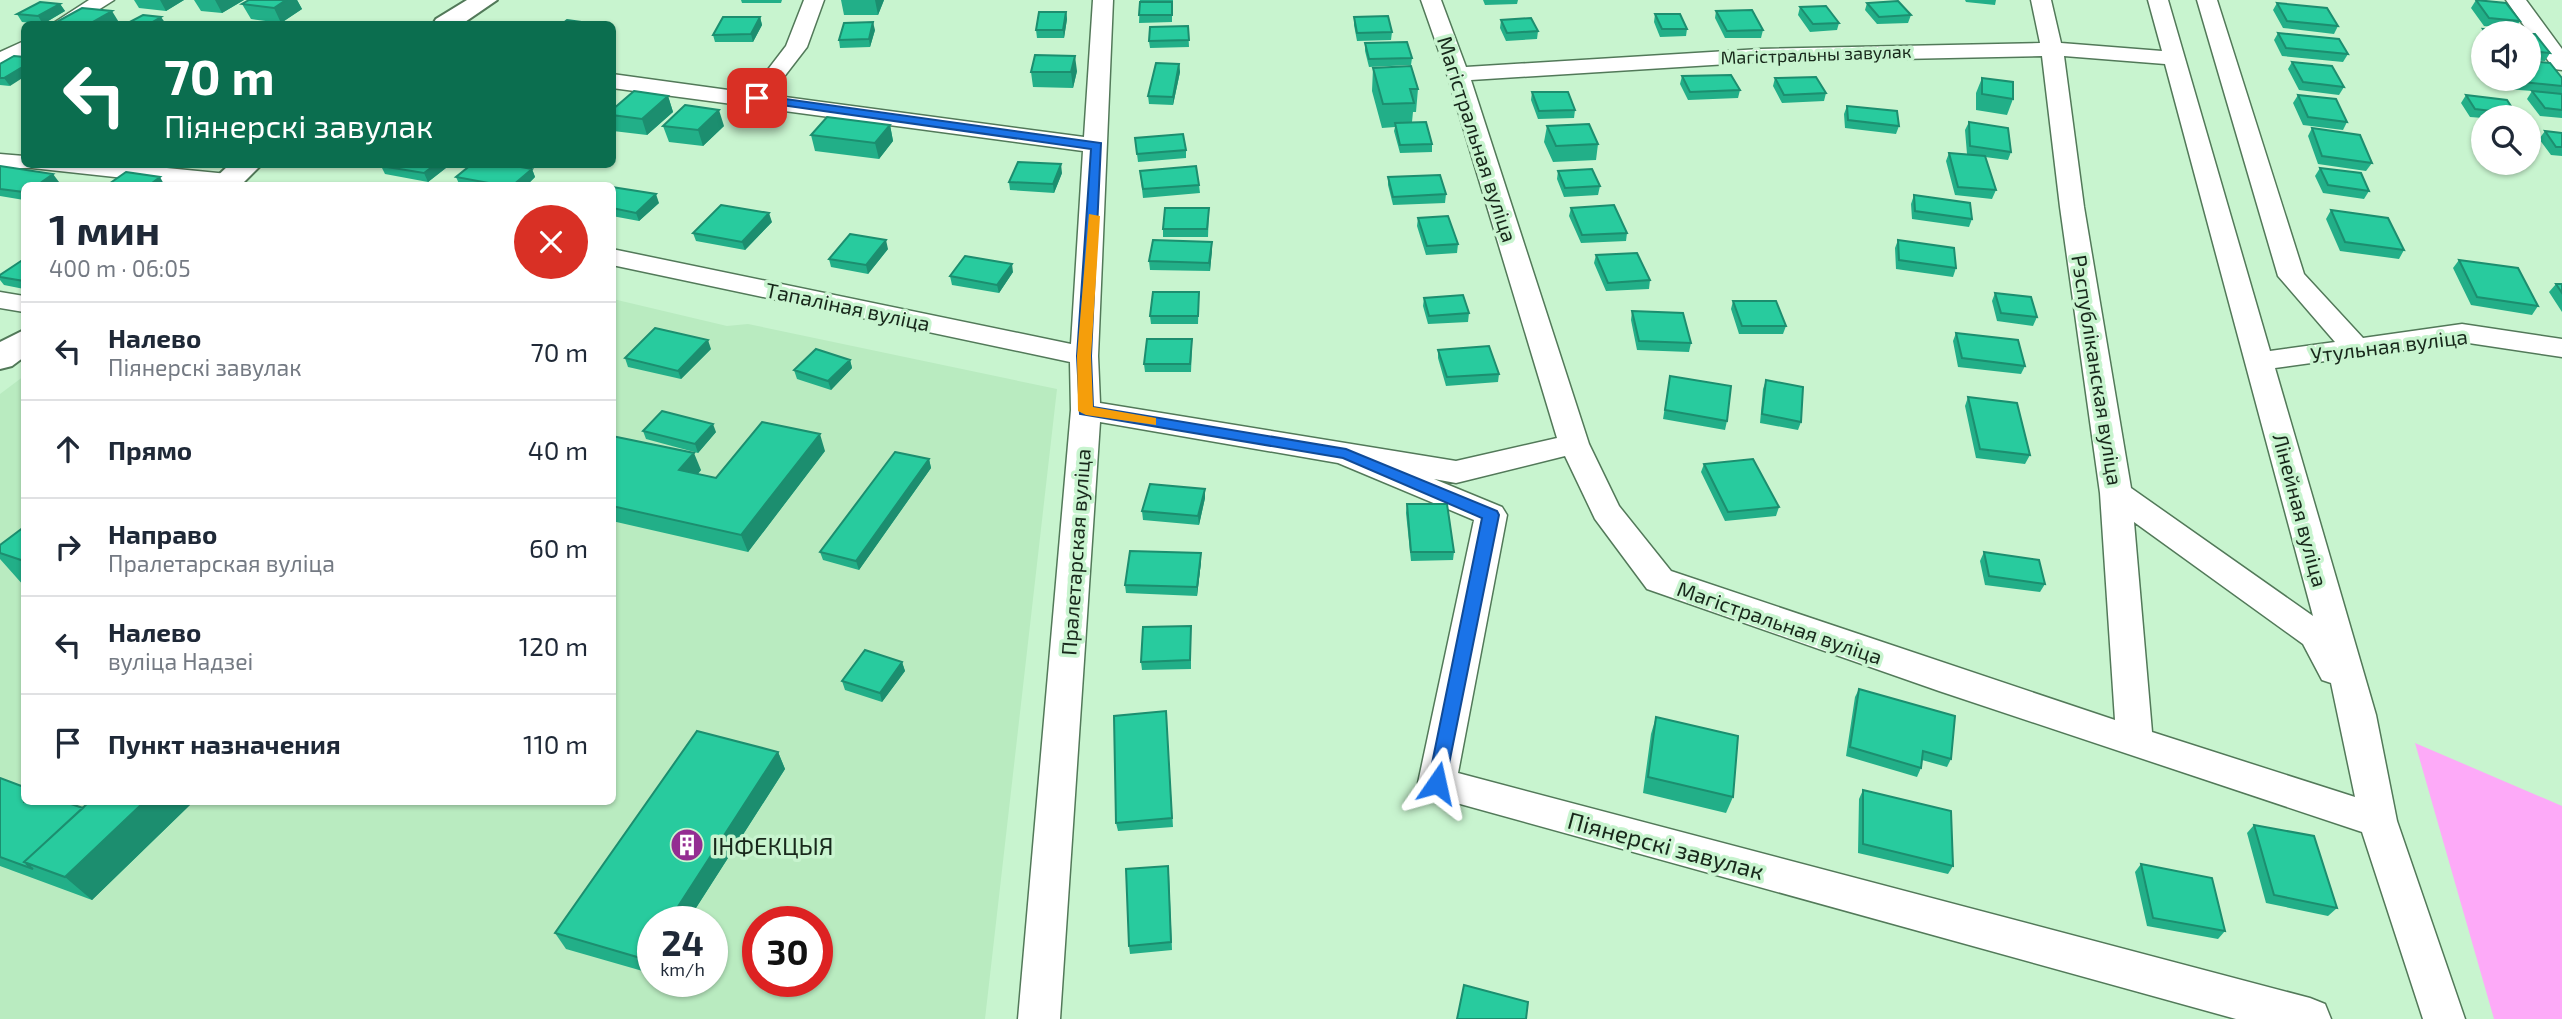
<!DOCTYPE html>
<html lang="ru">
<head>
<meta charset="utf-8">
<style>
  :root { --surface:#fff; --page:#f6f6f7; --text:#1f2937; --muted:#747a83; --line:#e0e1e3 }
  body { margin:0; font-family:"Exo 2",sans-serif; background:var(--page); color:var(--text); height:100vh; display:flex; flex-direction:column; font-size:26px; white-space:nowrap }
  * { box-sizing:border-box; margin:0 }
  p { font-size:23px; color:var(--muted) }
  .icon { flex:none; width:38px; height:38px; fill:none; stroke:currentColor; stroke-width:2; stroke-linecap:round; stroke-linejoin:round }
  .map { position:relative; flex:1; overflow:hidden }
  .details { position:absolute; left:21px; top:182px; width:595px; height:623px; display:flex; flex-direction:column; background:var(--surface); border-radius:10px; box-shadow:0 2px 5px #0004 }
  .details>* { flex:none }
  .guide { position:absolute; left:21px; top:21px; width:595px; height:147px; border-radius:10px; box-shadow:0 2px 5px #0004; background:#0b6e4f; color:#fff; overflow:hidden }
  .controls { position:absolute; left:2471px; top:21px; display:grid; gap:14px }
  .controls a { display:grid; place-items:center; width:70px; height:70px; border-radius:50%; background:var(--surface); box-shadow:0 2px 5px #0004; font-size:35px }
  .speed { position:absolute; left:637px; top:906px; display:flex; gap:14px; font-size:35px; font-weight:700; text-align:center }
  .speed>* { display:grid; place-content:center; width:91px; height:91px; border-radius:50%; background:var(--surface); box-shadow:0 2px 5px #0004; line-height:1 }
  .speed small { font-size:18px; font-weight:400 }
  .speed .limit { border:10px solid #d22; background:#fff; color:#111 }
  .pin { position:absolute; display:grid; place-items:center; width:60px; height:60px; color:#fff; margin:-30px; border-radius:14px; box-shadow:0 4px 10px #0006 }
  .me { position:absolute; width:77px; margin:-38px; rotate:11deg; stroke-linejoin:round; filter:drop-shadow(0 0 5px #0008) }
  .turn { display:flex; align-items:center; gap:24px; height:147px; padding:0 28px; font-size:32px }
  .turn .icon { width:91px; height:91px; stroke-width:2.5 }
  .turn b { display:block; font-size:49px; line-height:60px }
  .round { display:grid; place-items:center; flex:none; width:74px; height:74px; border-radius:37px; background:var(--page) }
  .head { display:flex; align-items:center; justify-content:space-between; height:119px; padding:0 28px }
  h1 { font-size:42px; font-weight:700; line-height:52px }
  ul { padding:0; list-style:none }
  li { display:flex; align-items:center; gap:21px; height:98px; padding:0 28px; border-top:2px solid var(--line) }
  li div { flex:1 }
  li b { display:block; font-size:26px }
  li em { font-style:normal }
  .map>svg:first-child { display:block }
  .built { fill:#b9ebc0; fill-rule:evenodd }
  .green { fill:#fdaaf8 }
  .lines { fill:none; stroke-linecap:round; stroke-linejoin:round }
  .street-casing { stroke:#527959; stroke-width:3 }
  .secondary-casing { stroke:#527959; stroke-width:4 }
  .street { fill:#fff; fill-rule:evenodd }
  .secondary { fill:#fff; fill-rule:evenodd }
  .wall { fill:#22af88 }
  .shaded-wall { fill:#1c8e6f }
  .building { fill:#28cb9e; stroke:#1c8e6f; stroke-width:2 }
  .route { fill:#1a73e8; stroke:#114b97; stroke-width:2 }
  .slow { fill:#f59e0b }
  .labels { text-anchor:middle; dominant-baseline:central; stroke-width:7; stroke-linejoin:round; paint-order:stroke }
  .far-street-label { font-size:18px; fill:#18281b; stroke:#c8f4cf }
  .street-label { font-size:21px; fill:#18281b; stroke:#c8f4cf }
  .near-poi-label { font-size:24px; fill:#18281b; stroke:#c8f4cf; text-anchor:start }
  .near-street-label { font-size:24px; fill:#18281b; stroke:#c8f4cf }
</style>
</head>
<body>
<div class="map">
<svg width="2562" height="1019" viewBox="0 0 2562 1019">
  <rect width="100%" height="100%" fill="#c8f4cf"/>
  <path class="built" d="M613 299 727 326 748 324 1057 389 985 1019H0V394L24 376V802H612ZM653 922H712V982H653ZM758 922H817V982H758Z"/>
  <path class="green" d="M2415 743 2562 806V1019H2494Z"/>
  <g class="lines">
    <defs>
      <path id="street" d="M89 0H114L76 24H52Z
        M804 0H824L807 47 770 95 1084 137 1093 0H1113L1098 356 1100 403 1456 461 1557 438 1447 74 1421 0H1441L1466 67 1760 49 2040 43 2031 0H2051L2061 43 2162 51 2148 0H2168L2270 351 2335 342 2278 276 2197 0H2217L2304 274 2363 338 2462 324 2562 339V357L2462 342 2275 368 2376 715 2397 821 2465 1019H2423L2362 832 1939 691 1647 589 1595 519 1565 456 1456 483 1434 479 1502 507 1507 515 1458 773 2310 998 2325 1004 2331 1019H2236L1424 794 1418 783 1474 520 1338 463 1100 422 1060 1019H1018L1071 410 1070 362 612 265V249L1071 344 1083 151 612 88V74L750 93 786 46ZM2042 56 2060 207 2100 493 2115 720 1671 571 1619 506 1589 444 1471 80 1760 62ZM2064 56 2165 64 2313 616 2131 488 2084 207ZM2134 522 2303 644 2322 680 2331 683 2355 797 2152 732Z
        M2506 0H2526L2562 49V70L2554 69Z
        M24 41V56L0 67V52Z
        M0 154 24 156V164H126L228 174 237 176 240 181 237 186H198L32 168H0Z
        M0 292 24 296V312L0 308Z"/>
      <path id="secondary" d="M467 0H497L462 24H433L436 19Z
        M230 164H262L240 186H207Z
        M24 330V357L12 366 0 369V342Z"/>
    </defs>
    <use href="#street" class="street-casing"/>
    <use href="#secondary" class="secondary-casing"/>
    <use href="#street" class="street"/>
    <use href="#secondary" class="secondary"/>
  </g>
  <path class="wall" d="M134 0H184L166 11 139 8Z
    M194 0H244L222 13 201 11Z
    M249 0H297L302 9 281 23 251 19 242 4Z
    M741 0H782L781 3H742Z
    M841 0H884L878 15H844Z
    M1140 0H1173V2H1172V22L1139 23Z
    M1483 0H1518L1517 4 1485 5Z
    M1965 0H1996L1995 5 1966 2Z
    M2476 0 2520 21 2515 29 2484 26 2471 8Z
    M1867 3 1911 15 1908 23 1877 24 1865 10Z
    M2277 3 2338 26 2334 34 2283 28 2273 10Z
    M60 4 65 11 43 24 22 22 17 14Z
    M1800 7 1839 23 1837 30 1810 32 1798 15Z
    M1716 11 1763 30 1761 38H1725L1715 18Z
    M1066 12 1067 19 1064 38H1037L1036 30Z
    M1655 14 1687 29 1686 36 1660 37 1654 22Z
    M760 17 762 25 753 42H715L713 35Z
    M1354 17 1392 32 1391 40 1357 41 1354 25Z
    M1501 20 1538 31 1537 39 1506 41 1500 28Z
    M1188 26 1189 47 1150 48 1149 41Z
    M2483 29 2524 33H2483V44L2478 37Z
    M875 30 870 47 840 48 839 40Z
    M2278 33 2348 54 2343 62 2282 56 2274 40Z
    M2529 34 2550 53 2545 61 2529 60Z
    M1365 43 1412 58 1411 65 1369 67 1365 51Z
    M2292 62 2344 87 2339 95 2299 90 2288 69Z
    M0 64 10 86 0 85Z
    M1179 64 1180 72 1173 105 1149 104 1148 96Z
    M1373 68 1418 89 1416 112H1413L1412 122 1432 144V152L1400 153 1394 131 1395 127 1382 128 1372 91Z
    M1077 71 1073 88 1033 87 1031 72Z
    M1682 76 1740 90 1738 98 1688 100 1680 84Z
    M1775 78 1826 93 1824 101 1782 103 1773 86Z
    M1982 78 2013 99 2007 115 1976 110V93Z
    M2562 78V118L2540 116 2527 99 2532 91 2507 89 2500 79Z
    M1532 92 1575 110 1574 118 1538 119 1531 100Z
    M2298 95 2347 122 2343 130 2303 125 2293 103Z
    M2466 95 2516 114 2514 117H2483V118L2470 117 2461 103Z
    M668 96 673 112 647 135 613 131 612 110Z
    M1847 106 1899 126 1896 134 1845 128 1844 114Z
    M1969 122 2011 152 2008 160 1985 157 1996 190 1992 199 1955 195 1946 161 1949 153 1967 154 1965 130Z
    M890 125 893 141 879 159 815 151 811 135Z
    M663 126H724L703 146 669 142Z
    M1547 126 1598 144 1596 160 1553 162 1544 142Z
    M2312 128 2372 163 2366 171 2318 164 2308 136Z
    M2545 131 2562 133V156L2551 155 2539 139Z
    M1135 138 1186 150V158L1138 162Z
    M451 164 428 182 385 174 381 166Z
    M0 166 59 182 54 186H24V200L0 196Z
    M2320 168 2369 191 2364 199 2323 193 2315 176Z
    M532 169 535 177 526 186H460L456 177Z
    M1140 171 1199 185 1200 193 1143 198Z
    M1558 171 1600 186 1598 195 1564 197 1557 179Z
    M1062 173 1054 193 1010 190 1009 182Z
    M1388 177 1446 194 1445 203 1393 205 1388 185Z
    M612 187 659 203 639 221 612 216Z
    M1914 195 1972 219 1969 227 1912 219 1911 204Z
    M1209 208 1208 237H1163V229Z
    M1571 208 1627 233 1626 241 1581 243 1569 216Z
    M2331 210 2404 250 2399 259 2340 251 2326 219Z
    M1418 218 1458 244 1457 253 1426 255 1417 226Z
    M772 222 745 250 696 241 693 233Z
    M1898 240 1956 268 1953 277 1896 269 1895 248Z
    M888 249 868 274 831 267 829 259Z
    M1212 250 1210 271 1150 270 1149 261Z
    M1596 255 1650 280 1649 289 1606 291 1594 263Z
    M24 259V289L4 285 0 280V275Z
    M2459 260 2538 306 2532 315 2471 305 2453 268Z
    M1013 272 999 293 952 285 950 276Z
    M2556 284H2562V312L2549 292Z
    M1199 292 1198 324H1151L1150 316Z
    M1995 293 2037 317 2033 326 1997 321 1992 301Z
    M1424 298 1469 313 1468 322 1428 324 1423 306Z
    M1733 301 1786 326 1783 334H1739L1731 309Z
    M1632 311 1691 343 1689 352 1637 350 1631 320Z
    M1956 333 2025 366 2021 374 1958 367 1953 341Z
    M1192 348 1191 372H1145L1144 364Z
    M711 349 681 379 628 367 625 358Z
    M1438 350 1499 374 1498 382 1446 386 1438 358Z
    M850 360 852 368 831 390 797 379 794 370Z
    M1670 376 1727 421 1725 430 1663 419Z
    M1766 380 1801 422 1798 430 1760 423 1763 389Z
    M1968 397 2030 455 2025 464 1976 458 1965 406Z
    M643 431 716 432 698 453 646 439Z
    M612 436 701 470 698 474 716 478 825 451 748 552 612 521Z
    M929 459 931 468 859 570 823 560 820 552Z
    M1704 464 1779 507 1776 516 1725 521 1701 472Z
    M1205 489V498L1199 525 1143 520 1142 511Z
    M1407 504 1454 552 1453 560 1411 561 1406 513Z
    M24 527V586L0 559V545Z
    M1984 552 2045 584 2040 592 1985 585 1980 561Z
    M1201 553V562L1197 596 1126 593 1125 585Z
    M1191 635V669L1142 670 1141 662Z
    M902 662 905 671 882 702 845 690 842 681Z
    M1859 689 1951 759 1947 767 1922 760 1921 768 1917 777 1846 756 1855 697Z
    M1166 711 1173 827 1118 831 1116 823Z
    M1656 717 1733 797 1726 813 1643 793 1651 734Z
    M778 752 785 769 687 922H653V974L566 949 555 933Z
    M0 778 83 808 89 802H193L92 900 0 866Z
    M1863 790 1953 866 1948 874 1858 853 1859 799Z
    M2254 825 2337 908 2328 916 2266 903 2247 833Z
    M2141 864 2225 931 2218 939 2147 926 2135 872Z
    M1169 874 1172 950 1130 954 1129 946Z"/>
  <path class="shaded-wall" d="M160 0H184L166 11Z
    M215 0H244L222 13Z
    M286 0H297L302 9 281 23 274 8Z
    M875 0H884L878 15Z
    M60 4 65 11 43 24 38 16Z
    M112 11 120 24H89Z
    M1066 12 1067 19 1064 38 1063 30Z
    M161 17 166 24H149Z
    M760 17 762 25 753 42 751 34Z
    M873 22 875 30 870 47 869 39Z
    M1075 56 1077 71 1073 88 1071 72Z
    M1179 64 1180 72 1173 105V97Z
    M24 66V77L10 86 4 78Z
    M668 96 673 112 647 135 642 119Z
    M719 110 724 126 703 146 698 130Z
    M890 125 893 141 879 159 875 143Z
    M436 164H451L428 182 424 173Z
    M1061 164 1062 173 1054 193 1053 184Z
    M532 169 535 177 526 186H512Z
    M53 174 59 182 54 186H36Z
    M160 177 165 186H148Z
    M656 194 659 203 639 221 636 213Z
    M769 213 772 222 745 250 742 242Z
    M886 240 888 249 868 274 866 265Z
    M1212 242V250L1210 271 1209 263Z
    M1012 264 1013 272 999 293 997 285Z
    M708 340 711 349 681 379 678 371Z
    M850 360 852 368 831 390 828 381Z
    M713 424 716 432 698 453 695 444Z
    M820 434 825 451 748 552 741 535Z
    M694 453 701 470 686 487 679 470Z
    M929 459 931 468 859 570 856 561Z
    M1205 489V498L1199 525 1198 516Z
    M1201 553V562L1197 596V587Z
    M902 662 905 671 882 702 880 693Z
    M778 752 785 769 687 922H668Z
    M144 802H193L92 900 65 877Z
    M653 945V972L644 959Z"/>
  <path class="building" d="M249 0H286L274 8 242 4Z
    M2476 0 2506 3 2520 21 2489 18Z
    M1898 1 1911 15 1879 17 1867 3Z
    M40 2 60 4 38 16 17 14Z
    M1140 2H1172V15H1139Z
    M2277 3 2327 8 2338 26 2287 21Z
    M1826 6 1839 23 1813 24 1800 7Z
    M82 8 112 11 89 24H53Z
    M1752 10 1763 30 1727 31 1716 11Z
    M1039 12H1066L1063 30H1036Z
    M1655 14H1680L1687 29H1662Z
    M143 15 161 17 149 24H126Z
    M1388 16 1392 32 1357 33 1354 17Z
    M723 17H760L751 34 713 35Z
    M1531 18 1538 31 1507 33 1501 20Z
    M567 20 596 24H562Z
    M873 22 869 39 839 40 844 23Z
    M1188 26 1189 40 1149 41 1150 27Z
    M2483 29 2524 33H2486Z
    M2278 33 2339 39 2348 54 2286 48Z
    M2529 34H2535L2550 53 2529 51Z
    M1407 42 1412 58 1369 59 1365 43Z
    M1035 55 1075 56 1071 72H1031Z
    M14 56 24 57V66L4 78H0V64Z
    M2529 61 2550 63 2562 78V86L2512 81 2511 79H2529Z
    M2292 62 2332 66 2344 87 2303 82Z
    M1156 63 1179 64 1173 97 1148 96Z
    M1411 66 1418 89H1410L1414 103 1383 104 1373 68Z
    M1731 75 1740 90 1690 92 1682 76Z
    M1816 77 1826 93 1784 95 1775 78Z
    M1982 78 2013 82V99L1982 94Z
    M634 91 668 96 642 119 612 115V110Z
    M2532 91 2562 94V110L2545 108Z
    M1532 92H1568L1575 110 1539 111Z
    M2298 95 2336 99 2347 122 2308 117Z
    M2466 95 2507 100 2516 114 2475 109Z
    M685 105 719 110 698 130 663 126Z
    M1847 106 1897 111 1899 126 1848 120Z
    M827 117 890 125 875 143 811 135Z
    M1426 122 1432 144 1400 145 1395 123Z
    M1969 122 2008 128 2011 152 1970 146Z
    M1589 124 1598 144 1556 146 1547 126Z
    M2312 128 2360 135 2372 163 2322 156Z
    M2545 131 2562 133V147H2556Z
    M1183 134 1186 150 1137 154 1135 138Z
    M1949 153 1985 156 1996 190 1958 187Z
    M1018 162 1061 164 1053 184 1009 182Z
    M383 164H436L424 173 381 166Z
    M472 164H504L532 169 512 186H505L456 177Z
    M0 166 53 174 36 186H24V192L0 189Z
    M1196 166 1199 185 1143 189 1140 171Z
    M2320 168 2361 173 2369 191 2328 185Z
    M1592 169 1600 186 1565 188 1558 171Z
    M126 172 160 177 148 186H106Z
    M1440 175 1446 194 1393 197 1388 177Z
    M612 187 656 194 636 213 612 208Z
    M1914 195 1970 203 1972 219 1915 211Z
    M721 205 769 213 742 242 693 233Z
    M1614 205 1627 233 1582 235 1571 208Z
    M1165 208H1209L1207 229H1163Z
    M2331 210 2388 218 2404 250 2345 242Z
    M1448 216 1458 244 1427 246 1418 218Z
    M850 234 886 240 866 265 829 259Z
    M1153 240 1212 242 1209 263 1149 261Z
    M1898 240 1954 248 1956 268 1899 260Z
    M1637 253 1650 280 1608 283 1596 255Z
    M965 256 1012 264 997 285 950 276Z
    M24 259V281L0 277V275Z
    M2459 260 2518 268 2538 306 2477 297Z
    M2556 284H2562V293Z
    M1153 292H1199L1198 316H1150Z
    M1995 293 2031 297 2037 317 2001 313Z
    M1463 295 1469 313 1429 316 1424 298Z
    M1733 301H1776L1786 326H1742Z
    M1632 311 1683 313 1691 343 1639 341Z
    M655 328 708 340 678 371 625 358Z
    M1956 333 2018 340 2025 366 1962 358Z
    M1147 339H1192L1190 364H1144Z
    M1489 346 1499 374 1447 377 1438 350Z
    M816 349 850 360 828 381 794 370Z
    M1670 376 1731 386 1727 421 1665 410Z
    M1766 380 1803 387 1801 422 1762 414Z
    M1968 397 2017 403 2030 455 1980 449Z
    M662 411 713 424 695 444 643 431Z
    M762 422 820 434 741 535 612 506V436L694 453 679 470 716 478Z
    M895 452 929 459 856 561 820 552Z
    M1753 459 1779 507 1728 512 1704 464Z
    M1150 484 1205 489 1198 516 1142 511Z
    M1407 504H1447L1454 552H1411Z
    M24 527V561L0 553V545Z
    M1130 551 1201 553 1197 587 1125 585Z
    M1984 552 2039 560 2045 584 1989 576Z
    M1191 626 1190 660 1141 662 1143 627Z
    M865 650 902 662 880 693 842 681Z
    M1859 689 1955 716 1951 759 1923 751 1921 768 1850 747Z
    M1166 711 1172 818 1116 823 1114 716Z
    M1656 717 1738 736 1733 797 1648 777Z
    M697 731 778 752 668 922H653V945L644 959 555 933Z
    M0 778 24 787V802H65L83 808 24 862 33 869 0 857Z
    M1863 790 1951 811 1953 866 1863 844Z
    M89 802H144L65 877 24 862Z
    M2254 825 2314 836 2337 908 2274 895Z
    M2141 864 2212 878 2225 931 2153 918Z
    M1168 866 1171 942 1129 946 1126 869Z
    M1464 985 1528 1002 1526 1019H1457Z"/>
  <path class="route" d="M757 95 1101 143 1091 356 1093 407 1346 449 1497 511 1499 515 1444 789H1431L1428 783 1482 518 1343 458 1080 414 1077 356 1091 149 753 101 751 98Z"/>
  <path class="slow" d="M1089 214 1100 216 1091 356 1093 407 1156 418V425L1086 415 1078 411 1077 356Z"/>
  <defs>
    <symbol id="building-disc" viewBox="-11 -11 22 22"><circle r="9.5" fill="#942d92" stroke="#c8f4cf"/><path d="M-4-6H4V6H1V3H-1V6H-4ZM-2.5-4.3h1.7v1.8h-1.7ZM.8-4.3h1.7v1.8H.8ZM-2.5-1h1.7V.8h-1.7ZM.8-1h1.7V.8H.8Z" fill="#fff"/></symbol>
  </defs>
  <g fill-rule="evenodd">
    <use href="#building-disc" x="668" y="826" width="38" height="38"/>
  </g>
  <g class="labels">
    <g class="far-street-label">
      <text transform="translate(1816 54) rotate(-2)">Магістральны завулак</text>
    </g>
    <g class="street-label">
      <text transform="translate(1478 139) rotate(72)">Магістральная вуліца</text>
      <text transform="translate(848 306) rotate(12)">Тапаліная вуліца</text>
      <text transform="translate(2389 345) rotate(-7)">Утульная вуліца</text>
      <text transform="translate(2098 370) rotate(81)">Рэспубліканская вуліца</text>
      <text transform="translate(2301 510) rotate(75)">Лінейная вуліца</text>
      <text transform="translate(1075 552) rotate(-86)">Пралетарская вуліца</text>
      <text transform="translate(1780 622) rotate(19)">Магістральная вуліца</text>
    </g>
    <g class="near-poi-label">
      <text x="712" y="845">ІНФЕКЦЫЯ</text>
    </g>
    <g class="near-street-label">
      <text transform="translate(1666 845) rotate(15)">Піянерскі завулак</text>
    </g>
  </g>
</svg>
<div class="controls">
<a><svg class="icon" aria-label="sound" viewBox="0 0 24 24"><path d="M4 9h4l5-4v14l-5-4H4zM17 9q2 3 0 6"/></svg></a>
<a><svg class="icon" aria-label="search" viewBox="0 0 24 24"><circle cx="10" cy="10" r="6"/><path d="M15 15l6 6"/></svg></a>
</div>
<div class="speed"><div>24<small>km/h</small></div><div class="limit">30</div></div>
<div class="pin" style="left:757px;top:98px;background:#d93025"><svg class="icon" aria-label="arrive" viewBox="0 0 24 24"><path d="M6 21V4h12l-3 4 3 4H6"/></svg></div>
<svg class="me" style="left:1437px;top:783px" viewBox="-20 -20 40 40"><path d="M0-17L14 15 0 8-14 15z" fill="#1a73e8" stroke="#fff" stroke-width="4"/></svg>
<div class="guide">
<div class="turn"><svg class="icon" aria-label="left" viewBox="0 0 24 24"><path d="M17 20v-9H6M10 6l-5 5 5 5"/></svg><div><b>70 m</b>Піянерскі завулак</div></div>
</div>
<section class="details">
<div class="head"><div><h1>1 мин</h1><p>400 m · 06:05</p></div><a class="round" style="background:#d93025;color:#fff"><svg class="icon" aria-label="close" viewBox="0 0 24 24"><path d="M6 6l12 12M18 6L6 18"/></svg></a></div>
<ul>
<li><svg class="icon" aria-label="left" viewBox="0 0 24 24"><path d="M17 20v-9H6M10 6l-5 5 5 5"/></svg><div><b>Налево</b><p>Піянерскі завулак</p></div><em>70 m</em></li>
<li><svg class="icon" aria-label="ahead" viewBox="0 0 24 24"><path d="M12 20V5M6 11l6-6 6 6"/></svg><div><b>Прямо</b></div><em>40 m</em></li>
<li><svg class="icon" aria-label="right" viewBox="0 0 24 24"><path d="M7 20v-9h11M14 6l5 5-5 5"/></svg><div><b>Направо</b><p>Пралетарская вуліца</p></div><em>60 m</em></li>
<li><svg class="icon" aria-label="left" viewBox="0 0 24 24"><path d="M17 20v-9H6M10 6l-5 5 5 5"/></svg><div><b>Налево</b><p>вуліца Надзеі</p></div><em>120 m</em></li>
<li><svg class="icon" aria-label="arrive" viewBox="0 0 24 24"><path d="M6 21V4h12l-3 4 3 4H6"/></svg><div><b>Пункт назначения</b></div><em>110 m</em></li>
</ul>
</section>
</div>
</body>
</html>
